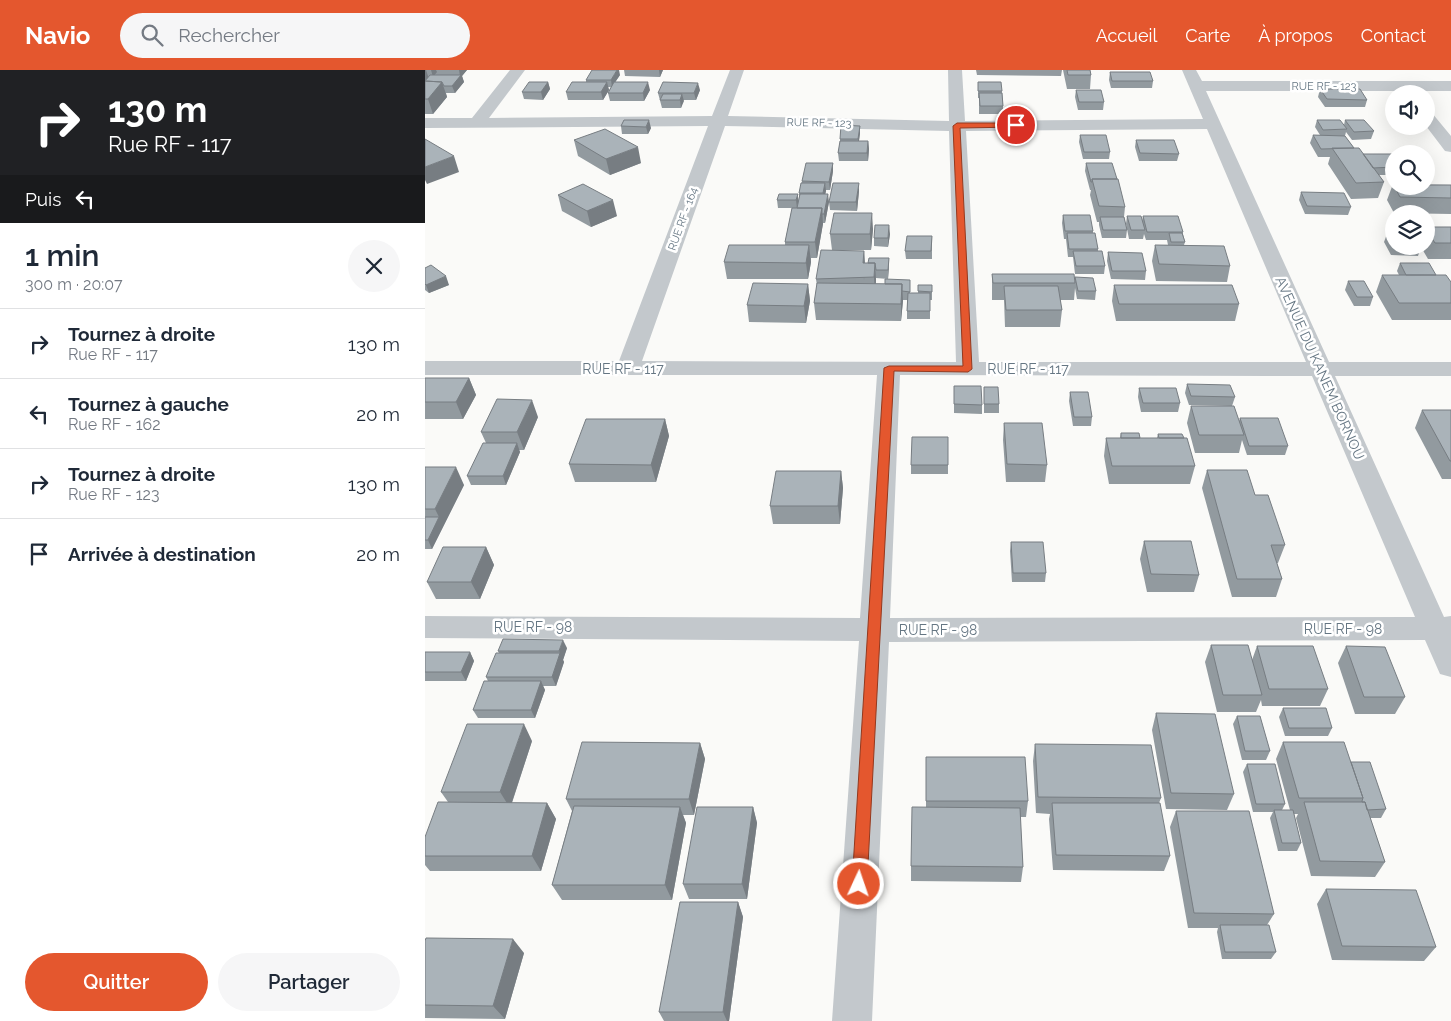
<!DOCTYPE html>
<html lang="fr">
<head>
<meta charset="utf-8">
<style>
  :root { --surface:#fff; --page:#f6f6f7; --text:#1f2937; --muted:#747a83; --line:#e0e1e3; --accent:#e4572e }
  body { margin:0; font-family:Raleway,sans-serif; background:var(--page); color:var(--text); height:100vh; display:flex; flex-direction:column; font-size:19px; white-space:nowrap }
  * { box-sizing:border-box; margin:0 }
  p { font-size:16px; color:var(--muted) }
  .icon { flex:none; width:28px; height:28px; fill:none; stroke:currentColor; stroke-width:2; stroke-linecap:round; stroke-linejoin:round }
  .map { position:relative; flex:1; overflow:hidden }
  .drawer { display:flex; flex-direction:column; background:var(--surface); width:425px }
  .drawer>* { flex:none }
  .guide { background:#202124; color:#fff; overflow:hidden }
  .buttons { position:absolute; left:960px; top:15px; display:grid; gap:10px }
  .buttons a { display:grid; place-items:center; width:50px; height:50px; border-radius:50%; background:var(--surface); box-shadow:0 5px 20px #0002; font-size:25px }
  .pin { position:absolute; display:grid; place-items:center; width:42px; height:42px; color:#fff; margin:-21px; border:2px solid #fff; border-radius:50%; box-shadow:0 1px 5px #0007 }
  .me { position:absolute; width:55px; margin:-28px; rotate:3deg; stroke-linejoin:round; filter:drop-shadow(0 0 4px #0008) }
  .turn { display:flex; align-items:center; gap:18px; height:105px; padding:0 25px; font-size:22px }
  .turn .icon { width:65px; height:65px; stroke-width:2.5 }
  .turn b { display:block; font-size:35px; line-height:42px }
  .then { display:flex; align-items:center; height:48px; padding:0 25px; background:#0003; gap:10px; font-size:19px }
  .round { display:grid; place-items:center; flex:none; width:52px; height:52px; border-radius:26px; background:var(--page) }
  .head { display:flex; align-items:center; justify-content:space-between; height:85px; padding:0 25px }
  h1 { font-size:30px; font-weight:600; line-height:38px }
  .cta { display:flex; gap:10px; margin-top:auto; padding:10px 25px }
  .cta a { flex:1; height:58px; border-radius:30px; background:var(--accent); color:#fff; font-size:20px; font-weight:600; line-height:58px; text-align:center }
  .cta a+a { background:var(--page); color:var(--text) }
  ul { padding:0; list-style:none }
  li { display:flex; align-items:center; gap:15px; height:70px; padding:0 25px; border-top:1px solid var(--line) }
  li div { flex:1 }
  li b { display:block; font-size:19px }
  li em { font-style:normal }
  header { display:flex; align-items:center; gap:30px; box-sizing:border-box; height:70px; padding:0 25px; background:var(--accent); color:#fff }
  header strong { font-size:24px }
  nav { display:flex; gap:28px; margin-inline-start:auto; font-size:18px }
  .search { width:350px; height:45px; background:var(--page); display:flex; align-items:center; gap:12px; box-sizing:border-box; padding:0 18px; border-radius:28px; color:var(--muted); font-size:19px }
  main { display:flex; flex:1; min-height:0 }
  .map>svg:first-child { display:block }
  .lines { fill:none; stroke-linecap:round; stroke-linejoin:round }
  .street { fill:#c3c8cc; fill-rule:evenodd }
  .wall { fill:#929a9f }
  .shaded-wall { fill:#777d82 }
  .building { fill:#aab3b9; stroke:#777d82 }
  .route { fill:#e4572e; stroke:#94391e }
  .labels { text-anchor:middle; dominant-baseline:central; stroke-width:5; stroke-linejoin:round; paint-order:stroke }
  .far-street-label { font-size:11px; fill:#657683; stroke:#fff }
  .street-label { font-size:14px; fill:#657683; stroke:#fff }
</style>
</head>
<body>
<header>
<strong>Navio</strong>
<div class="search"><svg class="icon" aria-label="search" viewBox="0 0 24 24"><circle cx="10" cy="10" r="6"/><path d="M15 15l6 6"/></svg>Rechercher</div>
<nav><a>Accueil</a><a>Carte</a><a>À propos</a><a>Contact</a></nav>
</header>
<main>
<section class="drawer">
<div class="guide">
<div class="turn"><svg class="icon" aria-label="right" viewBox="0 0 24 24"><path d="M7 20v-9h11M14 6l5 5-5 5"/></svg><div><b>130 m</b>Rue RF - 117</div></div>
<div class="then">Puis<svg class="icon" aria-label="left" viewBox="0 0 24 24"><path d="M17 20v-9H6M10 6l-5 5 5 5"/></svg></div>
</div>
<div class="head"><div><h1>1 min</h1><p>300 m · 20:07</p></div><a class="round"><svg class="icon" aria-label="close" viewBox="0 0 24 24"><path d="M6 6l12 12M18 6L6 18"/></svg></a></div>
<ul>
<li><svg class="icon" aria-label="right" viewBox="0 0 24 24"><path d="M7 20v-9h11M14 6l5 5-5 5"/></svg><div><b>Tournez à droite</b><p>Rue RF - 117</p></div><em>130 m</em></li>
<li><svg class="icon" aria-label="left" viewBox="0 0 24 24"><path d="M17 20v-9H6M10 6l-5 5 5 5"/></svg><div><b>Tournez à gauche</b><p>Rue RF - 162</p></div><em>20 m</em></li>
<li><svg class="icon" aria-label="right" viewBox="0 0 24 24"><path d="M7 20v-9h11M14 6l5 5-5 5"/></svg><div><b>Tournez à droite</b><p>Rue RF - 123</p></div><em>130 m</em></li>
<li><svg class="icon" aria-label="arrive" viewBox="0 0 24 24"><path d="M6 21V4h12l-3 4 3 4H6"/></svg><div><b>Arrivée à destination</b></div><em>20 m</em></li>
</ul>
<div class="cta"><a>Quitter</a><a>Partager</a></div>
</section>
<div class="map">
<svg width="1026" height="951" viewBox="0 0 1026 951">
  <rect width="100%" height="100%" fill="#fafaf8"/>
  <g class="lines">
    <path class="street" d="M85 0H100L64 48 287 46 305 0H319L303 46 524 51 523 0H537L540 51 778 49 757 0H771L777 11H1026V21H781L904 292H1026V306H910L1019 547 1026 546V607L1015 604 1000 570 464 572 447 951H407L434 571 0 568V546L435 548 452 305H0V291H194L283 56 0 58V48H47ZM300 56 524 61 531 292 217 291ZM782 59 881 292H554L541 61ZM475 305 887 306 990 547 465 548Z
      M1001 41 1007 43 1026 66V82L1020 81 1001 56Z"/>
  </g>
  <path class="wall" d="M0 0H42L37 6 39 12 30 23H21L22 27 8 44H0Z
    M199 0H238L235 7 200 6Z
    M551 0H637L636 6 552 5Z
    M638 0H665L666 5 665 19H642Z
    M685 2 728 11 727 18H686L684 10Z
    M195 5 190 12 225 20 219 31H185L183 23 186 17H183L184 20 178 30H143L141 22 161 12V10Z
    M123 12 125 19 118 30 99 29 97 22Z
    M553 12 577 21 578 36V44H554V28H553Z
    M895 19 942 30 940 37H900L893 27Z
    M275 20 271 30H258L256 38H237L233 23Z
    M651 20 679 32 678 40H653L650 27Z
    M199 50 226 58 223 64H197L196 56Z
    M892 50 919 55 920 50 949 61 946 69 927 70 921 62 920 66 929 78 938 84H969V105H954L959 112 953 128 926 129 903 94 905 87H893L885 73 888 65H895L890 57Z
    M435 56V63L434 71H443L444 79 443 91H414L413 83 415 73V69Z
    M655 65 685 82 684 89H658L654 72Z
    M149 70 216 93 185 105 153 86Z
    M711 70 754 84 752 91H714L710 77Z
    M408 93V101L405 120H401L400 124 404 132 400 153H398L392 188H386V192L383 209H302L299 192 360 175V172L367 138H353L352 130 373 124V131L374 127V123L377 111Z
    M661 93 700 137 699 147 702 160 701 168H677L674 155V152H672L665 125 666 120H665L660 101Z
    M968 114 1026 115V144L969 143 962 130Z
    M434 121 432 141 405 140 404 132Z
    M876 122 926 137 923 145 880 144 874 130Z
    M133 125 192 146 166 157 137 141Z
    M638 145 668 161V163L673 179V181L680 196 679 204H650L648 187H643L641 169H639L637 153Z
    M702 146 717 151 718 146 758 162V164L760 172 759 175 805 196 802 212 731 211 727 191 730 175H743L742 170H721L719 164 718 169H704L701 154Z
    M1001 157H1026V189H1003L996 177 993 186 966 185 959 172 962 164 969 176H1001Z
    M448 159 446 180H407L405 164Z
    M465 164 463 177 449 176V168Z
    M507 166V189H481L480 181Z
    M439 181 440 193H443L464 188 463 209 451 208V214H460L485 210V223H493V215H507V230H505V249H482V230H478L476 251 391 250 389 233 392 216 391 209Z
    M683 182 721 201 720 210 686 209 682 191Z
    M975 193 1011 205 1026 212V250H967L951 222 957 205H974L972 201Z
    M0 198 24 215 4 223 0 220Z
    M567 204 650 211V207L671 221 670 230 652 229 650 218 649 230H635L637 240 635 257H580L579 230H567Z
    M923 211 948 227 945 236H929L920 220Z
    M383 214 385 231 381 253 324 252 322 235Z
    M689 215 814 234 810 251H691L687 231Z
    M0 308H44L51 325 38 349H0Z
    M762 314 810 327 807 336 764 335 760 323Z
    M529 316 557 335V344L529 343Z
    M559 317 574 334V343H559Z
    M714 318 755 333 753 342H716L713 327Z
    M645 322 667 347 666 356H648L644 331Z
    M766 336 814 351 815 348 863 376 860 385H822L817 370 814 383H770L762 353Z
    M997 340H1026V409H1017L990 358Z
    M113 347 99 380H94L95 382 81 415H46L42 406 61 373 56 362Z
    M240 349 244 366 231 412H150L144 394Z
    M579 353 622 395 620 412H581L578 370Z
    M696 363 715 368H732L733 364 770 396 765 414H684L679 386 681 368H695Z
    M523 367V404H486V395Z
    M0 397 39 415 7 479H0Z
    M782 400 830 425 860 475 853 493H852L857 509 851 527H807L777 418Z
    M416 401 418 418 415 454H348L345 436Z
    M719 471 774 505 769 522H722L715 489Z
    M586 472 621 503 620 512H587L585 481Z
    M61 477 69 495 55 529H11L2 512Z
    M786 575 827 590 832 576 903 619 895 636H837L836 630 831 642H792L780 592Z
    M921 576 980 627 970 644H930L913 593Z
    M142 578 138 590 139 592 131 616H118L120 620 110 648H53L48 640 63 611 61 607 74 583 73 581Z
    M0 582H45L49 591 41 611H0Z
    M858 638 907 658 903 666H860L854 647Z
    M731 643 809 724 802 740 741 739 727 660Z
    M812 646 845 681 841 690H817L808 654Z
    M107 671 87 733H122L131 749 116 801H5L0 795V767L23 732 16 722Z
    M858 672 926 692 961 739 956 748H945L960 792 950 807 886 806 871 748 873 744H869L876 773 872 781H853L845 748 848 742H828L818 702 822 694 860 734 857 740H865L851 689Z
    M275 673 280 689 269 745H258L261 753 247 830H137L127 815 147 741 141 729Z
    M610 674 736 728 734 733 745 786 739 801 628 800 624 749 625 744 611 743 608 691Z
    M501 687 603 731 601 747H595L598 797 596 812 486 811V796L501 737Z
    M328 737 332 753 322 829H264L258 814Z
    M751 741 849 844 842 855 851 882 846 889H797L792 862 793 858H763L745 757Z
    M901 819 1011 877 999 891 907 890 892 834Z
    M313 832 318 847 304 951H239L234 942Z
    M0 871 99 883 80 949 0 948Z"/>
  <path class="shaded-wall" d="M0 0H1L4 9 0 14Z
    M6 0H11L12 2 8 7Z
    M34 0H42L37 6 39 12 30 23 27 16 35 6Z
    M192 0H194L195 5 187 17 186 10Z
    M234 0H238L235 7Z
    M17 12 22 27 8 44 3 29Z
    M123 12 125 19 118 30 116 22Z
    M182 12 184 20 178 30 176 22Z
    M223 12 225 20 219 31 218 23Z
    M273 13 275 20 271 30 269 23Z
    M257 24 259 31 256 38 255 30Z
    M224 50 226 58 223 64 221 57Z
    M435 56V63L433 77V69Z
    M443 71 444 79 443 91 442 83Z
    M213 77 216 93 185 105 181 89Z
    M29 86 34 102 2 114 0 110V97Z
    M408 93V101L405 120 404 112Z
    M400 113 401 121 399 131 398 123Z
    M434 113V121L432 141 431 132Z
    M373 124V132L372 138 371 130Z
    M403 124 404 132 400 153 399 144Z
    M188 130 192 146 166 157 162 141Z
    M397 138 398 154 392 188 390 172Z
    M447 143 448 159 446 180 445 164Z
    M464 155 465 164 463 177V168Z
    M384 175 386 192 383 209 381 193Z
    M439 181 440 197 439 210 438 193Z
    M464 188V197L463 209V200Z
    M450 193 451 210 450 224 449 207Z
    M21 206 24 215 4 223 1 215Z
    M383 214 385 231 381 253 379 236Z
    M477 214 478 231 476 251V234Z
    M44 308 51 325 38 349 31 332Z
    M107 330 113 347 99 380 92 362Z
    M240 349 244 366 231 412 226 395Z
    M92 373 95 382 81 415 78 406Z
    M31 397 39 415 7 479 3 470 14 447 10 439Z
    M416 401 418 418 415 454 413 436Z
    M61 477 69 495 55 529 46 512Z
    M138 570 142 578 138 590 134 581Z
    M45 582 49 591 41 611 36 602Z
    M135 583 139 592 131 616 127 607Z
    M116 611 120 620 110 648 106 640Z
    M99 654 107 671 85 738 75 722Z
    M275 673 280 689 269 745 264 729Z
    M122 733 131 749 116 801 107 786Z
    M255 737 261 753 247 830 240 815Z
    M328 737 332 753 322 829 317 814Z
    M313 832 318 847 304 951H302L298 942Z
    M88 869 99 883 80 949 68 936Z"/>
  <path class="building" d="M167 0H192L186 10H161Z
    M642 0H665L666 5H643Z
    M685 2H725L728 11H687Z
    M5 5H36L27 16H19L17 12 0 11Z
    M0 11 17 12 3 29H0Z
    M104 12H123L116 22H97Z
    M147 12H182L176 22H141Z
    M189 12H223L218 23H183Z
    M238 12 273 13 269 23H233Z
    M553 12H576L577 21H553Z
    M895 19H935L942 30 902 29Z
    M651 20H676L679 32H654Z
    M554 23H577L578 36H555Z
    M238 24H257L255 30H235Z
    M199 50H224L221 57 196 56Z
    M892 50H915L922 59 898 60Z
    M920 50H939L949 61 929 62Z
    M416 55 435 56 433 69H415Z
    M180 59 213 77 181 89 149 70Z
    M655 65H681L685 82H659Z
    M888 65 920 66 929 78 896 79Z
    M0 69 29 86 0 97Z
    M711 70H749L754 84 715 83Z
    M415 71H443L442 83H413Z
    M907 78H934L959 112 931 113Z
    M938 84H969V97L948 98Z
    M381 93H408L404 112 377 111Z
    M661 93H687L692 109H667V112H666Z
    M667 109H693L700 137 674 136Z
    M376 113H400L398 123H374Z
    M408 113H434L431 132H404Z
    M158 114 188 130 162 141 133 125Z
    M1001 115H1026V128L975 127 969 116H1001Z
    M876 122 919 123 926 137 882 136Z
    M354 124H373L371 130H352Z
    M375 124H403L399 144H397V138H372Z
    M367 138H397L390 172H360Z
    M409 143H447L445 164H405Z
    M638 145H665L668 161H640Z
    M702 146H716L720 160H706Z
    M718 146H753L758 162H722Z
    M675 147H699L702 160H678Z
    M450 155H464L463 168H449Z
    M1001 157H1026V173H1010L1001 159Z
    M642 163H670L673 179H644Z
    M744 163H757L760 172H746Z
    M962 164H969V176H996V177H969Z
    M482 166H507L506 181H480Z
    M304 175H384L381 193 299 192Z
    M730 175 799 176 805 196 734 194Z
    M396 180 439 181 438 193H450L449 207 391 209Z
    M648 181H677L680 196H651Z
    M683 182 717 183 721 201H687Z
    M444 188H464L463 200H451L450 193H443Z
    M975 193H1004L1011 205H981Z
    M6 195 21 206 1 215 0 214V198Z
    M567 204H649L650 213H568Z
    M957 205H1021L1026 212V233H974Z
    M650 207 668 208 671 221H653Z
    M460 209 485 210V222L477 221V214H460Z
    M923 211H939L948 227H932Z
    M328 213 383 214 379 236 322 235Z
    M392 213 477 214 476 234 389 233Z
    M493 215H507V222L493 221Z
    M689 215H807L814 234H694Z
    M579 216H633L637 240H581Z
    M483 223H505V241H482Z
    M0 308H44L31 332H0Z
    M762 314 805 315 810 327 766 326Z
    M529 316H556L557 335 529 334Z
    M559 317H573L574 334H559Z
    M714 318H751L755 333H718Z
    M645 322H663L667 347H649Z
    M72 329 107 330 92 362H56Z
    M766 336H809L819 365H774Z
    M997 340H1026V391H1025Z
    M815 348H853L863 376H824Z
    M161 349H240L226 395 144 394Z
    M579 353H617L622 395 582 394Z
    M696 363H714L715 368H696Z
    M733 364H757L759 368H734Z
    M487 367H523V395H486Z
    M681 368H762L770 396H687Z
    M58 373H92L78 406H42Z
    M0 397H31L10 439H0Z
    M782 400H822L830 425H843L860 475H846L857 509H812Z
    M351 401H416L413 436H345Z
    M0 447H14L3 470H0Z
    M719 471H766L774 505 726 504Z
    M586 472H618L621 503H588Z
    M18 477H61L46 512H2Z
    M78 569 138 570 134 581H73Z
    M786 575H823L837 625H798Z
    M832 576H888L903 619H844Z
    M921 576 960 577 980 627H939Z
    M0 582H45L36 602H0Z
    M71 583H135L127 607H61Z
    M59 611H116L106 640H48Z
    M858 638H901L907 658H864Z
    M731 643 790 644 809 724 746 723Z
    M812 646H835L845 681H820Z
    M42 654H99L75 722H16Z
    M157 672 275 673 264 729H141Z
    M858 672H919L938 728H874Z
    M610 674 726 675 736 728 613 727Z
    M501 687H600L603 731H501Z
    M926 692H945L961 739 942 740 940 732H937V731L938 728Z
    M822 694H850L860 734H831Z
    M13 732 122 733 107 786H0V767Z
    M879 732H940L960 792 895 791Z
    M627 733H735L745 786 631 785Z
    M149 736 255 737 240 815H127Z
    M272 737H328L317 814H258Z
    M487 737 595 738 598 797 486 796Z
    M849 740H868L876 773H857Z
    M751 741H824L849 844 769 843Z
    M901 819 991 820 1011 877 917 876Z
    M255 832H313L298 942H234Z
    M795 855H844L851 882H800Z
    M1 868 88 869 68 936 0 935V871Z"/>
  <path class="route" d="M591 53 593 54V57L535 58 547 299 543 302 469 301 442 814 440 819 434 821 429 819 427 814 459 298 464 296H538L528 56 532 53Z"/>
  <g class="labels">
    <g class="far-street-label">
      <text x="899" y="16">RUE RF - 123</text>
      <text transform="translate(394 53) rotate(1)">RUE RF - 123</text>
      <text transform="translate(258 149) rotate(-70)">RUE RF - 164</text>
    </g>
    <g class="street-label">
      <text transform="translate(895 298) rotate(66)">AVENUE DU KANEM BORNOU</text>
      <text x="198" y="299">RUE RF - 117</text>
      <text x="603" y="299">RUE RF - 117</text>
      <text x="108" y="557">RUE RF - 98</text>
      <text x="918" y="559">RUE RF - 98</text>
      <text x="513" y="560">RUE RF - 98</text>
    </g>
  </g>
</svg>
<div class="buttons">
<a><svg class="icon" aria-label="sound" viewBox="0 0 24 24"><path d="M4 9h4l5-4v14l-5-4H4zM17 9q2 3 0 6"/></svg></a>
<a><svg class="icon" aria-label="search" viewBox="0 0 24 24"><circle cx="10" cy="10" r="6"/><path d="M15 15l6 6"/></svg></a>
<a><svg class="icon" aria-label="layers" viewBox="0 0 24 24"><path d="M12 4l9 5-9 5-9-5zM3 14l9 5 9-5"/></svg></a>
</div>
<div class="pin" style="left:591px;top:55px;background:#d93025"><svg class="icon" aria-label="arrive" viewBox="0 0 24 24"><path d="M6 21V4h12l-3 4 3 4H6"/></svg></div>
<svg class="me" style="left:434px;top:814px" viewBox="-20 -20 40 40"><circle r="17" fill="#e4572e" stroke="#fff" stroke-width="3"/><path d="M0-11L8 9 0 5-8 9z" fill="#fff"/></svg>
</div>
</main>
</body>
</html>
